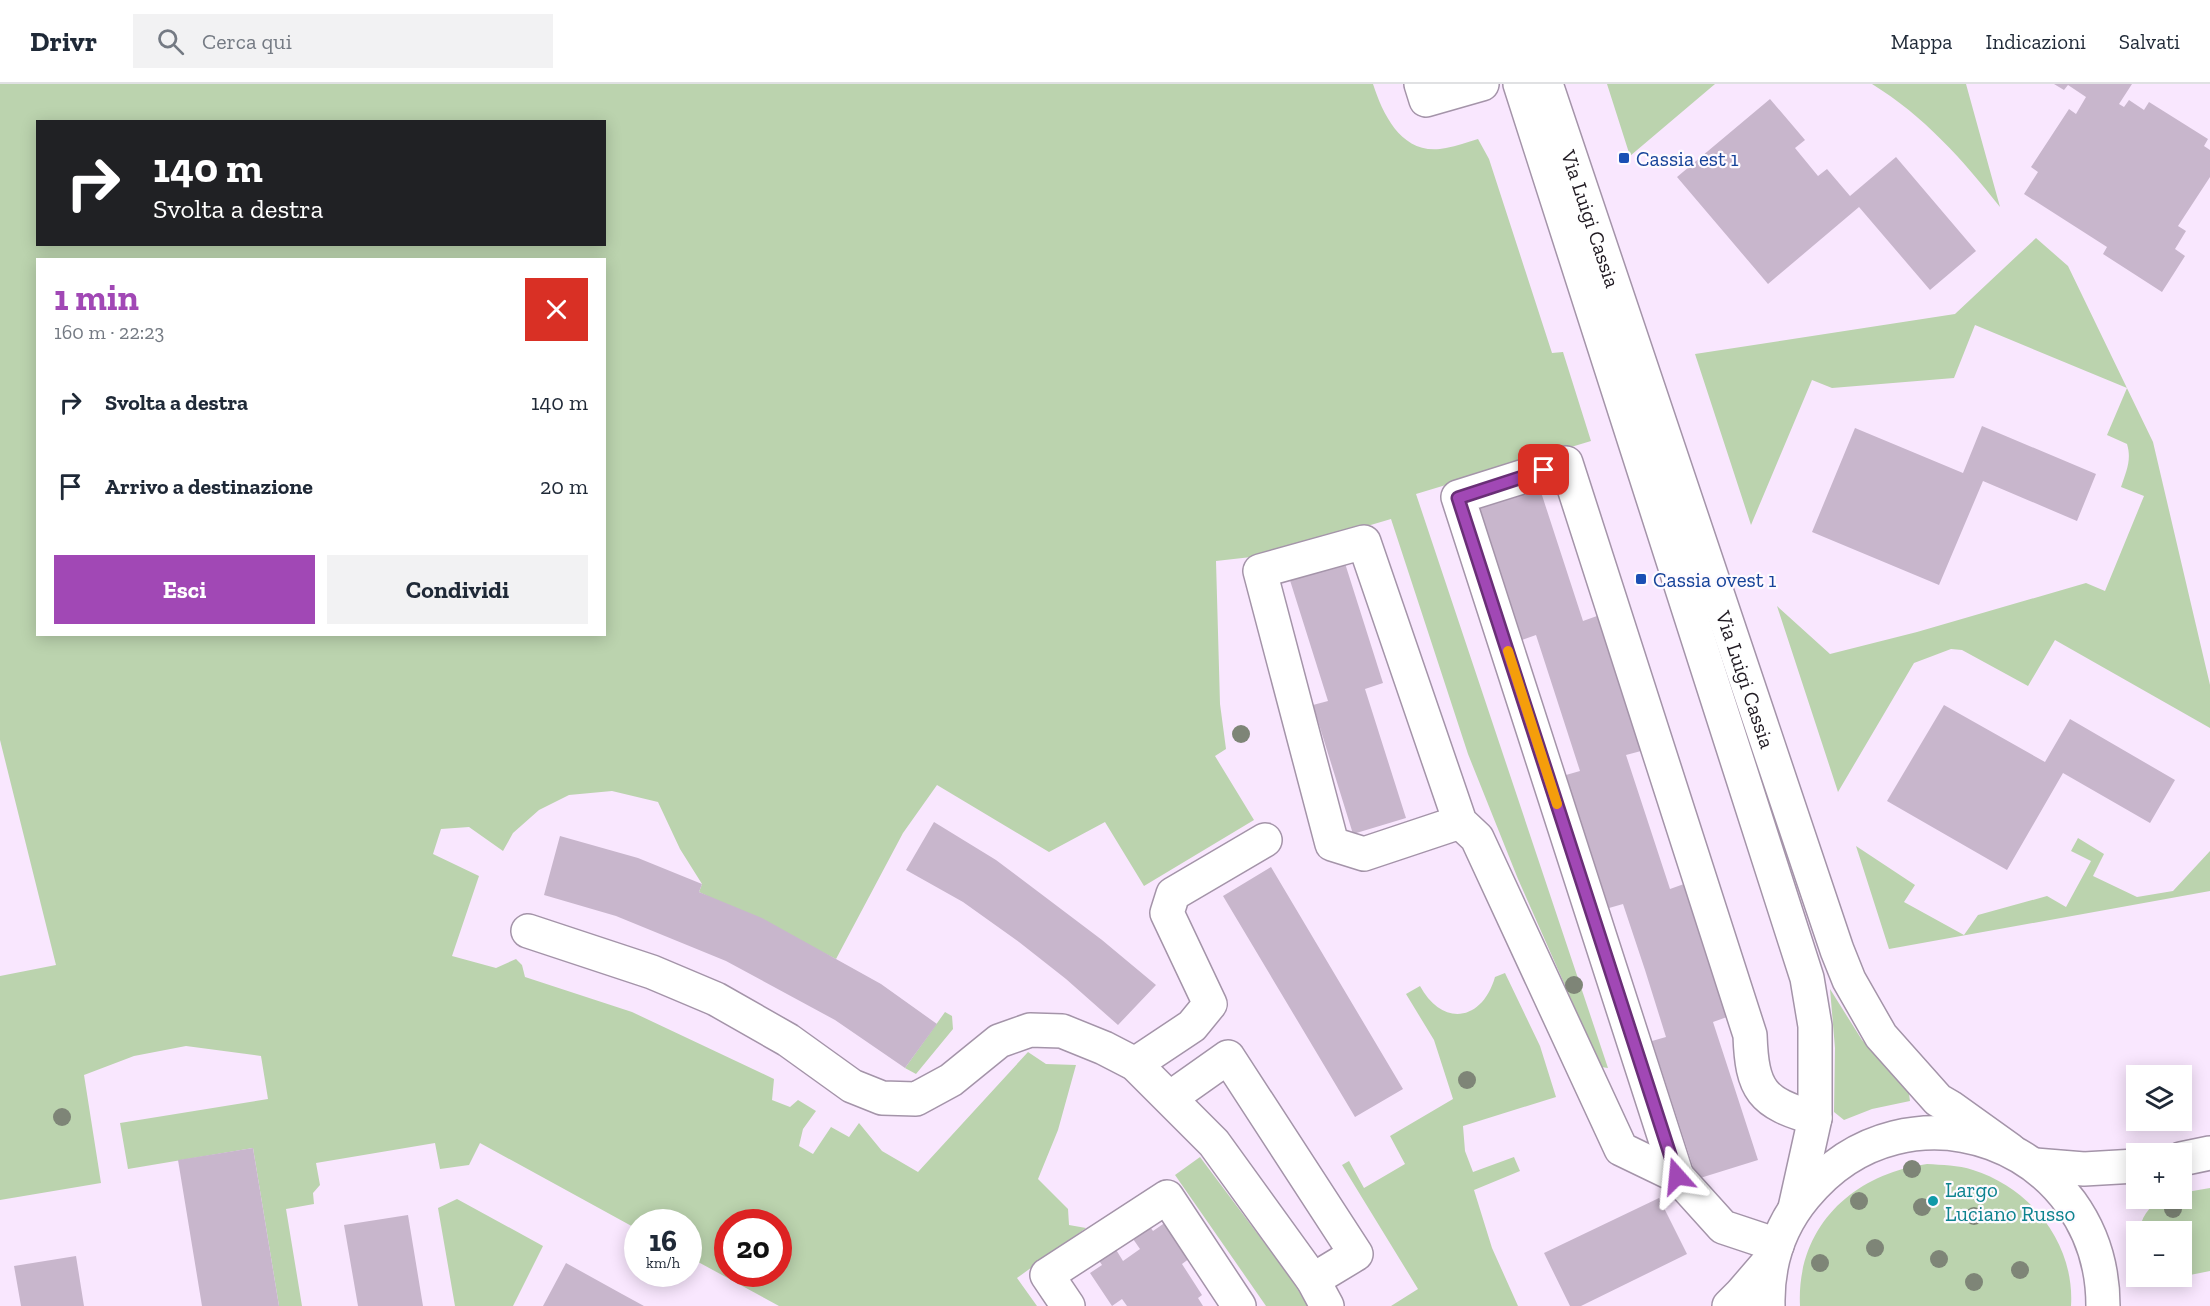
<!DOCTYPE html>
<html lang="it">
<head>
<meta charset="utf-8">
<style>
  :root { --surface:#fff; --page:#f2f2f3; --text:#1f2937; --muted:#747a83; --line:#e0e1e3; --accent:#a148b5 }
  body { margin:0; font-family:"Zilla Slab",serif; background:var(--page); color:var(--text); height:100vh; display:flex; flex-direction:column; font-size:22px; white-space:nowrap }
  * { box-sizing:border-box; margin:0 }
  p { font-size:20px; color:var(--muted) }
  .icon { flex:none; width:33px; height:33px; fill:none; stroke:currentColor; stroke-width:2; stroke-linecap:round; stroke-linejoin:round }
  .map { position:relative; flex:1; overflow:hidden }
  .panel { position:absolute; left:36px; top:174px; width:570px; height:378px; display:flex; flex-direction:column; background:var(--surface); border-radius:0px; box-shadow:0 3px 15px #0003 }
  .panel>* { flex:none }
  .banner { position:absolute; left:36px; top:36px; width:570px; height:126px; border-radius:0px; box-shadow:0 3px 15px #0003; background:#202124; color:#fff; overflow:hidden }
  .controls { position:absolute; left:2126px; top:981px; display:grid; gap:12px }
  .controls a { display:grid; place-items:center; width:66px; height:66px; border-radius:0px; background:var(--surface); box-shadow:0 3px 15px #0003; font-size:30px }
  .speed { position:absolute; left:624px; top:1125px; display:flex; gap:12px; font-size:30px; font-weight:700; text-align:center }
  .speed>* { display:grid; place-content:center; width:78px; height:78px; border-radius:50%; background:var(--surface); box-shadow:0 3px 15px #0003; line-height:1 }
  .speed small { font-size:15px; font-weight:400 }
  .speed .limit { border:9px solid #d22; background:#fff; color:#111 }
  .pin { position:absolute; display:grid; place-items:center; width:51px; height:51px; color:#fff; margin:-26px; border-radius:12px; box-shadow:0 3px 9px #0006 }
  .me { position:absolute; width:66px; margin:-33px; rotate:342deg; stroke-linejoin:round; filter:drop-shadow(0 0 4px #0008) }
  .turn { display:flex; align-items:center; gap:21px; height:126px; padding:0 18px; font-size:27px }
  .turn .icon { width:78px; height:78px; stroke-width:2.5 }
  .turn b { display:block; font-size:42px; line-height:51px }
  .round { display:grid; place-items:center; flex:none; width:63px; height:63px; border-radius:0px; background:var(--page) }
  .head { display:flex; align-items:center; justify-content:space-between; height:102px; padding:0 18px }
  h1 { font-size:36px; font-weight:800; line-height:45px; color:var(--accent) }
  .button { display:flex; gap:12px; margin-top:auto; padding:12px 18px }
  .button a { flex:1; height:69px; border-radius:0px; background:var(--accent); color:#fff; font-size:24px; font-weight:800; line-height:69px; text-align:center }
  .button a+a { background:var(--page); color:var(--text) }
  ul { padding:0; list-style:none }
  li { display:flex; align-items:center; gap:18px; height:84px; padding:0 18px }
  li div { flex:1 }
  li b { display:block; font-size:22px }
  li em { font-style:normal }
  header { display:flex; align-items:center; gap:36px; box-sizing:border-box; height:84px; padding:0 30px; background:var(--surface); border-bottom:2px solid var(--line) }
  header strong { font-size:28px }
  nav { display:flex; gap:33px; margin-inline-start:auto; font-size:21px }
  .search { width:420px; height:54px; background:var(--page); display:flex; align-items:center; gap:15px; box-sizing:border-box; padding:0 21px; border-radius:0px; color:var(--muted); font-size:22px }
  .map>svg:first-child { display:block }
  .green { fill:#bbd3ae; fill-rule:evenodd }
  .building { fill:#c8b6cc }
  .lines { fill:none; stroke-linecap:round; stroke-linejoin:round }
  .minor-casing { stroke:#a494a9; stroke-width:36 }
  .minor { stroke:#fff; stroke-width:33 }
  .tree { fill:#7e8577 }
  .route-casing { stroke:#692f76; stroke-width:15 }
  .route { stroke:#a148b5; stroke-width:10 }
  .slow { stroke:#f59e0b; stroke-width:10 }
  .transit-dot { fill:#1a4fb4; stroke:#fefaff; stroke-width:2 }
  .culture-dot { fill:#0f9aa8; stroke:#fefaff; stroke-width:2 }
  .labels { text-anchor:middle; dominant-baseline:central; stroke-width:4.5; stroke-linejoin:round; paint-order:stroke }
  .transit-label { font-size:21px; fill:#164399; stroke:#fefaff; text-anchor:start }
  .street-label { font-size:21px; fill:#201a22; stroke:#fefaff }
  .culture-label { font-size:21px; fill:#0d838f; stroke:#fefaff; text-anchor:start }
</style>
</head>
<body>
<header>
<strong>Drivr</strong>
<div class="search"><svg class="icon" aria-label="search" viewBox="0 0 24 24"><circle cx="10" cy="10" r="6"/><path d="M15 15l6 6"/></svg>Cerca qui</div>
<nav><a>Mappa</a><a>Indicazioni</a><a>Salvati</a></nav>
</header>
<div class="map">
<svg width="2210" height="1222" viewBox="0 0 2210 1222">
  <rect width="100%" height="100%" fill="#f9e7fe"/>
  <path class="green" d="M0 0H1373C1384 34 1404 73 1446 64 1457 62 1467 58 1478 55L1489 75 1552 269 1563 268 1591 357 1416 410 1608 984 1601 983 1518 795 1468 670 1391 435 1269 471 1216 477 1220 620 1226 665 1215 672 1254 736 1144 802 1105 738 1049 768 937 701 903 749 836 875 699 808 702 800 680 765 658 718 612 707 569 711 539 726 513 749 503 767 469 743 441 745 433 770 479 792 452 872 496 884 516 875 522 881 525 893 632 928 774 995 772 1016 790 1023 798 1016 816 1027 803 1045 799 1062 813 1070 831 1043 849 1053 859 1039 882 1067 918 1088 1028 968 1046 980 1076 981 1058 1046 1038 1095 1068 1125 1069 1141 1086 1144 1017 1194 1037 1222H779L689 1173 688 1138H638L637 1145 480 1059 469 1081 440 1085 435 1059 316 1079 320 1101 313 1109 314 1120 286 1125 302 1222H279L253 1064 128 1085 120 1039 268 1015 261 972 186 962 134 972 84 991 101 1099 0 1116V892L56 881 0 656ZM38 38H604V160H38ZM38 176H604V550H38ZM728 1138H778V1190H728Z
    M1607 0H1715L1630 72Z
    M1872 0H1966L2000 123C1963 76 1924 32 1872 0Z
    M2036 154 2068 182 2153 358 2210 601V644L2055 556 2028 602 1962 566 1951 565 1914 579 1838 708 1777 522 1830 570 1917 548 2086 499 2105 507 2144 412 2121 403C2126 388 2132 376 2127 360L2107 351 2127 304 1975 241 1954 294 1832 304 1812 296 1751 441 1695 270 1955 230Z
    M2078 754 2104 770 2093 792 2137 813 2173 807 2210 767V807L1889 865 1856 762 1915 801 1904 818 1964 851 1978 831 2047 812 2066 823 2091 777 2071 767Z
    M1505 889 1540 962 1556 1013 1463 1042 1465 1067 1473 1088 1514 1073 1520 1087 1474 1106 1492 1164 1518 1222H1391L1418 1205 1342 1081 1349 1077 1364 1104 1405 1080 1390 1052 1453 1015 1434 956 1406 910 1420 902C1442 943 1482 938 1495 893Z
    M1830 905 1862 956 1908 1003 1910 1017 1872 1025 1844 1036 1834 1028 1835 964Z
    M945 928 952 932 953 945 916 990 905 984Z
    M1200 1073 1290 1193 1308 1222H1266L1175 1091Z
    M1927 1080C1942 1081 1958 1081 1973 1086 2031 1104 2075 1160 2071 1222H1800C1796 1143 1853 1090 1927 1080Z
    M2210 1104V1187L2180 1193H2178L2181 1192V1148L2140 1147C2140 1135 2149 1122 2161 1116 2166 1113 2175 1114 2181 1114V1109Z
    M457 1115 543 1162 513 1222H455L438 1124Z"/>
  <path class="building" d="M2054 0H2132L2119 20 2124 23 2129 16 2144 26 2149 18 2208 55 2204 62 2210 66V93L2178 142 2186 147 2175 165 2185 172 2162 208 2103 170 2107 163 2024 110 2038 88 2031 83 2069 25 2076 30 2086 13 2068 1 2064 6Z
    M1770 15 1805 56 1795 64 1818 92 1827 85 1850 112 1896 73 1976 167 1930 206 1859 123 1768 200 1677 93Z
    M1982 342 2096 390 2077 437 1983 397 1939 501 1812 448 1855 344 1963 389Z
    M1539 402 1583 537 1597 532 1641 667 1626 671 1670 805 1684 800 1727 933 1713 938 1758 1076 1697 1095 1652 957 1666 953 1645 886 1623 820 1609 824 1566 691 1580 687 1536 551 1522 556 1478 421Z
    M1343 473 1383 599 1365 605 1406 734 1353 750 1313 621 1328 617 1288 490Z
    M1944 621 2045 678 2070 635 2175 696 2150 739 2063 689 2007 786 1887 717Z
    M934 738 996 776 1102 856 1156 901 1118 941 1066 895 1019 858 963 818 906 786Z
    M560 752 638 774 702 800 699 808 762 834 836 875 881 900 937 940 905 984 835 936 726 877 616 832 544 811Z
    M1271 783 1403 1005 1355 1033 1223 812Z
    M253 1064 279 1222H202L178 1076Z
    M1659 1114 1687 1170 1581 1222H1570L1544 1169Z
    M408 1131 423 1222H358L344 1141Z
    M1166 1138 1190 1174 1182 1180 1202 1211 1198 1214 1203 1222H1127L1122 1215 1112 1222 1090 1189 1102 1181 1098 1175 1115 1164 1123 1177 1140 1165 1131 1152 1148 1140 1153 1147Z
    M76 1172 84 1222H21L14 1182Z
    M566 1179 622 1210 644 1222H543Z"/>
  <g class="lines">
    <defs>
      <g id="minor">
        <path d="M1421 0 1426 16 1482 0"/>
        <path d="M1520 0 1807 894 1815 942V1034L1795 1124"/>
        <path id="s1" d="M1546 0 1837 866 1849 896 1881 952 1938 1016 1950 1023 2010 1066"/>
        <path d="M1460 738 1364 770 1332 760 1260 487 1364 458 1460 738 1477 754 1621 1065 1677 1092 1723 1143 1777 1161"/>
        <path d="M528 847 652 888 716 915 788 956 852 1002 882 1014 916 1015 951 996 999 957 1030 946 1062 947 1104 964 1135 980 1214 1059 1313 1196 1327 1222"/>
        <path d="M1135 980 1192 942 1210 920 1167 829 1173 810 1265 756"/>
        <path d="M1170 1014 1228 973 1356 1170 1313 1196"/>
        <path d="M2181 1075 2210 1069"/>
        <path d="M2035 1081 2084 1085 2136 1082"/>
        <path d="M1677 1092 1458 413 1566 379 1750 951C1752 1006 1761 1019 1815 1034"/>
        <path d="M1068 1222 1047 1191 1167 1113 1239 1222"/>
        <path d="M1729 1222 1741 1210 1772 1174"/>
        <path d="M1768 1222C1767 1182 1779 1143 1805 1112 1907 987 2103 1060 2103 1222"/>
      </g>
    </defs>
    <use href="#minor" class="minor-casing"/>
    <use href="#minor" class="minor"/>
  </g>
  <g class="tree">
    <circle cx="1241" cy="650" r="9"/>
    <circle cx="1574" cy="901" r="9"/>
    <circle cx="1467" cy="996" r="9"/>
    <circle cx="62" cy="1033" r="9"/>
    <circle cx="1912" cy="1085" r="9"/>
    <circle cx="1859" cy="1117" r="9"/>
    <circle cx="1922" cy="1123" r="9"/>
    <circle cx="2173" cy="1125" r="9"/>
    <circle cx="1974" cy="1132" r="9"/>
    <circle cx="1875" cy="1164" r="9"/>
    <circle cx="1939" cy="1175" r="9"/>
    <circle cx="1820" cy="1179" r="9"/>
    <circle cx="2020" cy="1186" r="9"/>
    <circle cx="1974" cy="1198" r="9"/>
  </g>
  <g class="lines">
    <defs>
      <path id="route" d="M1544 386 1458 414 1677 1092"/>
    </defs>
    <use href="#route" class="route-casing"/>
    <use href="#route" class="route"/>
    <path class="slow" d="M1508 567 1557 720"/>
  </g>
  <g class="transit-dot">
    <rect x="1618" y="68" width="12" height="12" rx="3"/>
    <rect x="1635" y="489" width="12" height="12" rx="3"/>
  </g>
  <circle class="culture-dot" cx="1933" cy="1117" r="6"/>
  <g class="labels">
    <g class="transit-label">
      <text x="1636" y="74">Cassia est 1</text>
      <text x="1653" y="495">Cassia ovest 1</text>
    </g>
    <g class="street-label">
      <text stroke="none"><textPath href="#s1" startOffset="142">Via Luigi Cassia</textPath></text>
      <text stroke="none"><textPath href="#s1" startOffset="628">Via Luigi Cassia</textPath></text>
    </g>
    <g class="culture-label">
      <text x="1945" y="1105">Largo<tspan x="1945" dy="24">Luciano Russo</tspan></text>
    </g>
  </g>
</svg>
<div class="controls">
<a><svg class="icon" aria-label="layers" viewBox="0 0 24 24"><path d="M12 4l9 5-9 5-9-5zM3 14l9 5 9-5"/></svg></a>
<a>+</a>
<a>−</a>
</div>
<div class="speed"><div>16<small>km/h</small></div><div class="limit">20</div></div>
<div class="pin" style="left:1544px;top:386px;background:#d93025"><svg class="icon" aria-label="arrive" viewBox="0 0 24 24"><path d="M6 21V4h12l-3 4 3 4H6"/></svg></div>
<svg class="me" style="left:1677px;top:1092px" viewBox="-20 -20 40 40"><path d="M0-17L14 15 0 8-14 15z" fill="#a148b5" stroke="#fff" stroke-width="4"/></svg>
<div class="banner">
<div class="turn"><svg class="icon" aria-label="right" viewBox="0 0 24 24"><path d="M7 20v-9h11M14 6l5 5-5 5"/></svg><div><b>140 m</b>Svolta a destra</div></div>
</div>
<section class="panel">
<div class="head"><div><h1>1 min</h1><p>160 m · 22:23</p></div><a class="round" style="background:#d93025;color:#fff"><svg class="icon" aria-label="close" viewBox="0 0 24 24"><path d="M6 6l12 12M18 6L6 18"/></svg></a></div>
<ul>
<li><svg class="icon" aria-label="right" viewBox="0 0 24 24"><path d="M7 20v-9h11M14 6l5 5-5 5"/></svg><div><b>Svolta a destra</b></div><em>140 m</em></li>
<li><svg class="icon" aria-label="arrive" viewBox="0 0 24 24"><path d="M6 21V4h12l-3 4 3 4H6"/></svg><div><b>Arrivo a destinazione</b></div><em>20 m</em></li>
</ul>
<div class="button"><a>Esci</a><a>Condividi</a></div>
</section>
</div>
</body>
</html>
